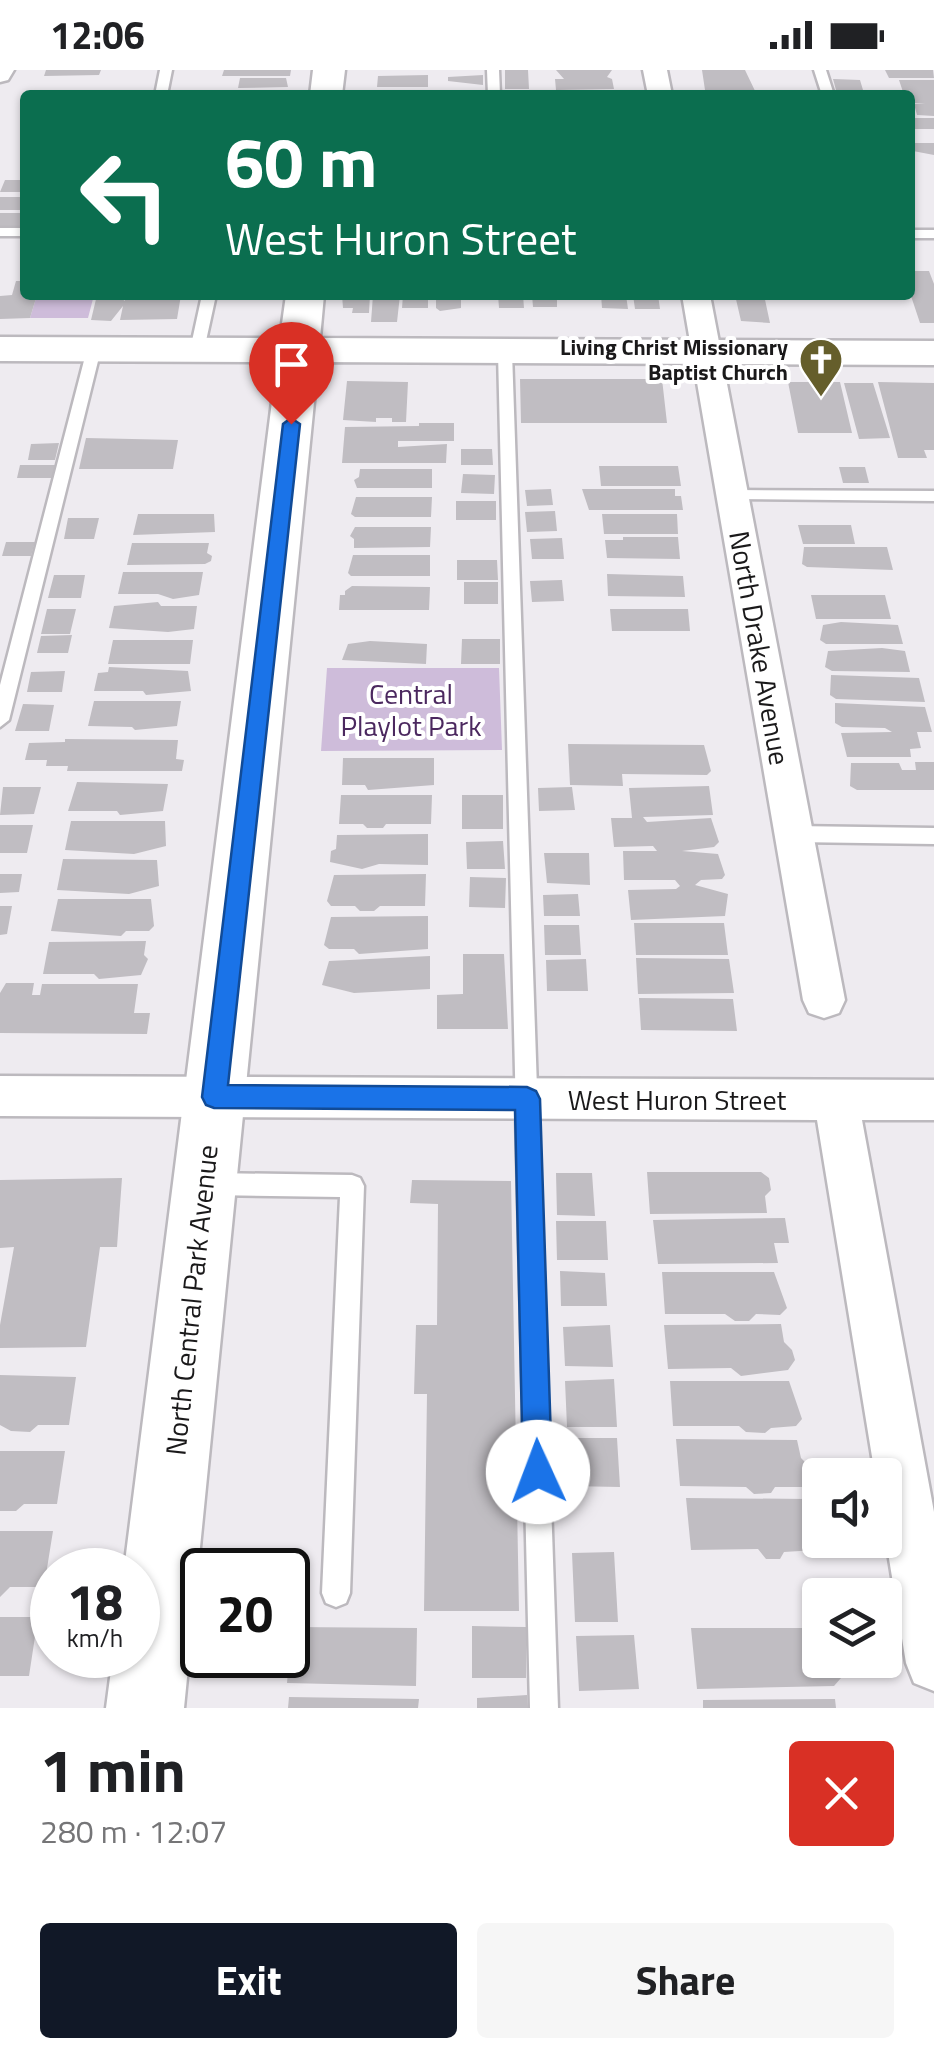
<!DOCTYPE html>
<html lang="en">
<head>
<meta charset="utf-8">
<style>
  :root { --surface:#fff; --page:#f6f6f6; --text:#202124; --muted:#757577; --accent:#111827 }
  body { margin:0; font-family:"Titillium Web",sans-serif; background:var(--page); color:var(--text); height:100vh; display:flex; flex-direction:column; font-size:38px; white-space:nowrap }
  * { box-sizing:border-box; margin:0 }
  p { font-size:32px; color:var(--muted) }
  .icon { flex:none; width:55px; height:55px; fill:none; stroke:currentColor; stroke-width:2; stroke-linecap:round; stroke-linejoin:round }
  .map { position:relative; height:1638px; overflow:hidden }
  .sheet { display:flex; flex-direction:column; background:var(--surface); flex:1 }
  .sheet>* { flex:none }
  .top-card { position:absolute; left:20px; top:20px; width:895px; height:210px; border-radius:10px; box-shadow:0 2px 8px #0004; background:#0b6e4f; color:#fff; overflow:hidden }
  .fabs { position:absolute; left:802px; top:1388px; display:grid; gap:20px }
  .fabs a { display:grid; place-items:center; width:100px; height:100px; border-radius:10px; background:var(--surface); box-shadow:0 2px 8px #0004; font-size:50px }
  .speed { position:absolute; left:30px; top:1478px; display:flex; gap:20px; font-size:50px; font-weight:700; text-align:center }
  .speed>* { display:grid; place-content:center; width:130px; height:130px; border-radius:50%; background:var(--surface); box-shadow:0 2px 8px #0004; line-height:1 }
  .speed small { font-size:25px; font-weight:400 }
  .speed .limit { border:5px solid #111; border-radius:15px; background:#fff; color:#111 }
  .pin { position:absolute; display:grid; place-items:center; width:85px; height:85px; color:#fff; margin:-102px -42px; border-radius:50% 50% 50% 0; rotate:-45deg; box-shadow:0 0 10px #0007 }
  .pin .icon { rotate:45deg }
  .me { position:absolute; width:110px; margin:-55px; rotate:358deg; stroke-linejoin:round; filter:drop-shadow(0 0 8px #0008) }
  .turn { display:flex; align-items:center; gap:35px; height:210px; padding:0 40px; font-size:45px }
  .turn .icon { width:130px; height:130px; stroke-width:2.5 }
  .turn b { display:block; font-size:70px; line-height:85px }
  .round { display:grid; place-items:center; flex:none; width:105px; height:105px; border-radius:10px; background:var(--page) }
  .summary { display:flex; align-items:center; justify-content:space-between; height:170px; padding:0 40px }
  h1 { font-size:60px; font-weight:700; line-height:75px }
  .action { display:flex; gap:20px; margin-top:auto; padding:20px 40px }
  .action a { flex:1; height:115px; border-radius:10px; background:var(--accent); color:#fff; font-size:40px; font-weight:700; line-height:115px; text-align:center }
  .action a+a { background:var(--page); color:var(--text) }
  .status { display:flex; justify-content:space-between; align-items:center; height:70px; padding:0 50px; background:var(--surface); direction:ltr }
  .status svg { height:28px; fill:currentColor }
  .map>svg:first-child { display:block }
  .green { fill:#cebcda }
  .building { fill:#c0bdc2 }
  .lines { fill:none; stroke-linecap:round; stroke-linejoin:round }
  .lane-casing { stroke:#bcb9be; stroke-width:5 }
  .street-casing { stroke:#bcb9be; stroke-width:5 }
  .secondary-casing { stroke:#bcb9be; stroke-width:5 }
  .lane { fill:#fff; fill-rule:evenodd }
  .street { fill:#fff; fill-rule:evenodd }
  .secondary { fill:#fff; fill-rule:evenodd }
  .route { fill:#1a73e8; stroke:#114b97; stroke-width:2.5 }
  .labels { text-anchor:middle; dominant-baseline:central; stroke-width:8; stroke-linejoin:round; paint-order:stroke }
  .far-poi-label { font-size:22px; font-weight:bold; fill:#1a191a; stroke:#fff; text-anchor:end }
  .street-label { font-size:28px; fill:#1a191a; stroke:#fff }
  .park-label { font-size:28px; fill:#4b285f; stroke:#fff }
</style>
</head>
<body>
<div class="status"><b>12:06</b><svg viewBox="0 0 49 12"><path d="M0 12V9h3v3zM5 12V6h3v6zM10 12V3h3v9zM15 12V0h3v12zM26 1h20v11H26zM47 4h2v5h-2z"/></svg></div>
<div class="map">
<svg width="934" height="1638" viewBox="0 0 934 1638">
  <rect width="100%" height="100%" fill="#eeebf0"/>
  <path class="green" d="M37 225H94L88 248H30Z
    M327 598H499L502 680 321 681Z"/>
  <path class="building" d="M46 0H101L99 5 44 6Z
    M224 0H291L290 6H222Z
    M505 0H528L529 19H505Z
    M556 0H612L607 7 612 9 614 19 556 20 555 9H564Z
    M702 0H745L757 25H718V22L736 20H705Z
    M885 0H933L934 8H889Z
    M428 5V17H377L378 6Z
    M483 5V15L448 11V7Z
    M240 8H286L288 17 238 18Z
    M833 9 860 10 863 20H836Z
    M899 10H934V46L917 45 914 34 925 33H910V25H904Z
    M41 20 99 22V25H39Z
    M290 20 289 25H237V21Z
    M371 20H429L430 25H371Z
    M910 48H934V59H910Z
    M910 73H934V85L913 81Z
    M5 110H25V122H0Z
    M0 127H25V140H0Z
    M0 143H25V157H0Z
    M910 201H929L934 214V253H920L910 223Z
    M16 211H25V225H37L30 248 0 249V226L12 225Z
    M97 225H123L124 231 131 225H181L177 249 120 250 123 236 111 251 91 250Z
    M342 225H370L369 243H352L353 238H343Z
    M373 225H400L397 252H371Z
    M403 225H428V238H402Z
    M436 225H461V238L440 241 436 238Z
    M498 225H523L524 238H499Z
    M532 225H557V237H533Z
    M601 225H626L628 239 602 238Z
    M633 225H658L660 239H635Z
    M735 225H764L770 253 741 251Z
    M520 309H662L667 353H521Z
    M347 311 408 312 406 352H392V348H376V352L343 350Z
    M788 312H840L852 363H798Z
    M878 312 934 313V380H924L927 388H898Z
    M844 313H873L890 368 859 369Z
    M419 353H454V371H398V377L447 374 446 393H342L345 357 419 356Z
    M86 368 178 370 173 399H79Z
    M59 373 55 390H28L31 374Z
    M461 379H492L493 395H461Z
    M20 395H55L52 408H17Z
    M599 396H678L681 416H601Z
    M839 397H865L869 413H843Z
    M360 399H432V418H357L354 410 359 407Z
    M463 404 495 405 494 424 461 423Z
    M551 419 553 435 527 436 525 420Z
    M582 419H675V426H681L683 440H589Z
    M356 427H432L431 447H355L351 444Z
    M456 431H496V450H456Z
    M555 441 557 461 527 462 525 442Z
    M138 444H214L215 462 133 465Z
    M602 444H677L678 464H604Z
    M68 448H99L94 469H64Z
    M798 455H851L855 474H803Z
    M355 457H431L430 477 354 478V469L350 466Z
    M623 467H678L680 489 607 488 605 470H623Z
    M562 468 564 489H532L530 469Z
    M6 472H35L31 486H2Z
    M132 473H209L207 483 212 486 211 491 205 494 127 495Z
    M804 477H887L893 500 807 497 802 494Z
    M353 485H430V506H351L348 503Z
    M457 490H497L498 510H457Z
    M123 502H203L199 525 173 529 158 524H118Z
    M607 504 683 506 685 527 608 526Z
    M54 505H85L81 528H48Z
    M562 510 564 531 532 532 530 511Z
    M464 512H498V534H464Z
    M352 516 430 517 429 540H339L340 525H345V521Z
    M811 525H885L891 549H816Z
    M158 532 161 536H197L194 559 168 562 109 558 114 536Z
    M47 539H76L70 564H41Z
    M610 539H688L690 561H612Z
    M841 552 898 555 903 574H826L820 570 823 555Z
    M72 565 68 583H37L41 566Z
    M462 569H500V594H461Z
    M113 570H193L190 594H108Z
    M370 571 427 574 426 594 342 590 348 574Z
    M882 578 905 581 910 602 832 601 825 597 828 581Z
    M109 597 188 601 191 621 146 625 143 621H94L98 603 108 602Z
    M65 601 62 622H27L31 602Z
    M831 605 919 608 925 632 836 629 830 625Z
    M94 631H181L177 656 135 660 132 657 88 656Z
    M835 633 925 637 932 662H917L921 678 910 679 911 687H847L841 663 892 662 885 658 842 657 835 653Z
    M23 634 54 635 49 661H15Z
    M65 669 178 670 176 689 184 690 182 701H67L68 696H46L47 690H25L29 673 65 672Z
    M568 674 704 675 711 701 707 705 622 704 623 716 570 715Z
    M343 688H434V715L368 720 365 715H342Z
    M915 692H934V720H857L850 716 851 693H899L902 700H916Z
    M77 712 168 714 163 741 120 745 117 741H68Z
    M709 716 713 745 643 747 647 752 711 748 719 772 714 777 682 781 718 784 725 805 722 809 701 810 695 815 728 824 725 846 631 850 628 820 676 819 680 816 675 810H624L623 781H657L653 776 614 777 611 748H632L629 718Z
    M3 717H41L34 744 0 745Z
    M572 717 575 740 539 741 538 718Z
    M341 725H432L431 754H386L383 758H367L363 754H339Z
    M462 725H503V759H462Z
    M71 751H165L166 776 134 784 65 780Z
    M0 755H33L27 783H0Z
    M428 764V795L379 794 362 799 330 792 331 781 336 779 337 765Z
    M503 771 505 799H467L466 772Z
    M544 783H589L590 815 547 813Z
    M63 789 157 790 159 816 129 824 57 820Z
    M0 804H22L19 822 0 823Z
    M426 804 425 836H380L374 841H360L355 836H331L327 831 334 805Z
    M470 807 506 808 505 838 469 837Z
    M578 824 580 846H544L543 825Z
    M58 829H151L154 856 149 861H126L121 866 51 861Z
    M0 836H12L7 864 0 865Z
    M428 846V879L359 884 354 879H329L324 875 331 847Z
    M634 853H724L728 885H636Z
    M544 855H579L581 885H545Z
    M146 871 144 885 148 889 141 905 99 909 94 904H43L49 872Z
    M463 884H504L508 959H437V925L463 924Z
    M430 886V919L354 923 322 915 329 891Z
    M636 888 729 889 734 923 638 924Z
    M586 889 588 921H547L546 890Z
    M6 913H34L32 925H40L42 914H138L134 943H150L147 964 0 963V923Z
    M639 928 733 929 737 961 641 960Z
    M647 1102H761L769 1108 771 1120 765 1126 767 1143 650 1144Z
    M556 1103H592L595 1146 557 1145Z
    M122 1108 117 1177H100L86 1277 0 1278V1255L14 1177 0 1178V1110Z
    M412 1110 511 1111 519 1541H424L427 1324H414L416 1255H437L438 1134 410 1133Z
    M785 1148 789 1173H774L778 1193 658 1194 653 1150Z
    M556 1151H606L608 1190H557Z
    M560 1201 605 1203 607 1236H561Z
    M662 1202H774L787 1238 780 1245 756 1244 749 1251H735L725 1244H665Z
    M781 1254 784 1272 792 1280 795 1290 788 1300 741 1306 731 1298 668 1299 664 1255Z
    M610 1255 613 1297 565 1296 563 1257Z
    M0 1305 76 1307 69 1355H38L30 1362 11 1361 0 1355Z
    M614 1309 617 1357H567L565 1311Z
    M670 1311H789L802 1349 796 1356 771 1358 765 1363 746 1362 739 1356H673Z
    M568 1368H617L620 1417 569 1416Z
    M676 1369 797 1370 801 1388 808 1395 812 1409 805 1417H775L771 1423 754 1424 746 1417 680 1416Z
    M0 1381H65L57 1434H24L16 1441H0Z
    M686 1428 808 1429 812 1452 819 1457 821 1473 816 1480 784 1482 780 1489H766L758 1479 691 1480Z
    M0 1461H53L44 1517H10L0 1527Z
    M614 1482 618 1552H575L572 1483Z
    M0 1547H38L29 1606H0Z
    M472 1556 526 1557V1608H472Z
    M292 1557 417 1558 416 1616 287 1613Z
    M691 1558H820V1590H839L841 1608 834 1616 697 1619Z
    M634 1565 639 1619 579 1621 576 1566Z
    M527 1625 528 1638H477V1628Z
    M289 1627 419 1629 418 1638H288Z
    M835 1629 836 1638H703V1630Z"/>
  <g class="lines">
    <defs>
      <path id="lane" d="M160 0H172L167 25H155Z
        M487 0H499L500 25H488Z
        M814 0H826L834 25H822Z
        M0 158H25V166H0Z
        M910 160H934V168H910Z
        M202 225H216L204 280 197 284 190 280Z
        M94 275 101 279 9 650 0 657V615L87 279Z
        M505 278 512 282 558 1638H530L498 282Z
        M733 420 934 421V431L727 429V421Z
        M794 756 934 758V774L794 772 787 770 784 764 787 758Z
        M212 1103 352 1105 360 1108 364 1116 350 1523 346 1533 336 1537 326 1533 322 1523 340 1127 212 1125 204 1122 201 1114 204 1106Z"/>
      <path id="street" d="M0 0H14L8 10 0 12Z
        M643 0H667L672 25H648Z
        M682 225H710L845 930 839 943 824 948 809 943 803 930Z
        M0 1006 934 1010V1050H862L934 1442V1621L914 1613 906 1593 885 1464V1405H875L817 1050 0 1046Z"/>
      <path id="secondary" d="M313 0H345L342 25H310Z
        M286 225H324L320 268 934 271V295L318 292 184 1638H106L113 1585H138V1500H124L277 292 0 291V267L280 268Z"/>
    </defs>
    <use href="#lane" class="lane-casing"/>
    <use href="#street" class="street-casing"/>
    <use href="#secondary" class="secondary-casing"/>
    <use href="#lane" class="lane"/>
    <use href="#street" class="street"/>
    <use href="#secondary" class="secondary"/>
  </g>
  <path class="route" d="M291 348 300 354 228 1015 527 1017 536 1021 540 1029 552 1402 548 1413 538 1417 527 1413 523 1402 515 1040 214 1038 206 1035 202 1027 283 354Z"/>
  <defs>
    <symbol id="church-pin" viewBox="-11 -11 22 30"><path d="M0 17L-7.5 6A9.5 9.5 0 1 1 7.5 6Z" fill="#655e2b" stroke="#fff"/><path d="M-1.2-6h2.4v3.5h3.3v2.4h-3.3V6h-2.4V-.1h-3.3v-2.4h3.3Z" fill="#fff"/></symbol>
  </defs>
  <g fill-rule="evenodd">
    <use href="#church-pin" x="796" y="265" width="50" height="68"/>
  </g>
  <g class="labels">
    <g class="far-poi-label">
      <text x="788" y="277">Living Christ Missionary<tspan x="788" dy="25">Baptist Church</tspan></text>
    </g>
    <g class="street-label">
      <text transform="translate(760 578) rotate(80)">North Drake Avenue</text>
      <text x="677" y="1029">West Huron Street</text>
      <text transform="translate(191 1230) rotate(-84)">North Central Park Avenue</text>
    </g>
    <g class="park-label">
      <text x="411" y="623">Central<tspan x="411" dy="32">Playlot Park</tspan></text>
    </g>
  </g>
</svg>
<div class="fabs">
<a><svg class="icon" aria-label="sound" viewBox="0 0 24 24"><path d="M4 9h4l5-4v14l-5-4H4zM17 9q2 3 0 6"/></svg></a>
<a><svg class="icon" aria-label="layers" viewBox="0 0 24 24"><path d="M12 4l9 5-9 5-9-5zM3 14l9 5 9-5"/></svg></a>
</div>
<div class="speed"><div>18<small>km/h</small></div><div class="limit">20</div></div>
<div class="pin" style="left:291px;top:354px;background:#d93025"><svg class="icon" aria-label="arrive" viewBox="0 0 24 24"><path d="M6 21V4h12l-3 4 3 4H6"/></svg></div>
<svg class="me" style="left:538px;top:1402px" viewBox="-20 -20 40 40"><circle r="19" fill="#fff"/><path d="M0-13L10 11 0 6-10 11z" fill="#1a73e8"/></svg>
<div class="top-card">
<div class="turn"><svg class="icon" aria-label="left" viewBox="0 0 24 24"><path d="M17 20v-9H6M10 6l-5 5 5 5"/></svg><div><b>60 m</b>West Huron Street</div></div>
</div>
</div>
<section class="sheet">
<div class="summary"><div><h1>1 min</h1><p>280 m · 12:07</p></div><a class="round" style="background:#d93025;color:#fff"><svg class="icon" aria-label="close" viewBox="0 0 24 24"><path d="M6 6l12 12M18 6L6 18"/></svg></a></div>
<div class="action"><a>Exit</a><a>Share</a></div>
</section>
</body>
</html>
